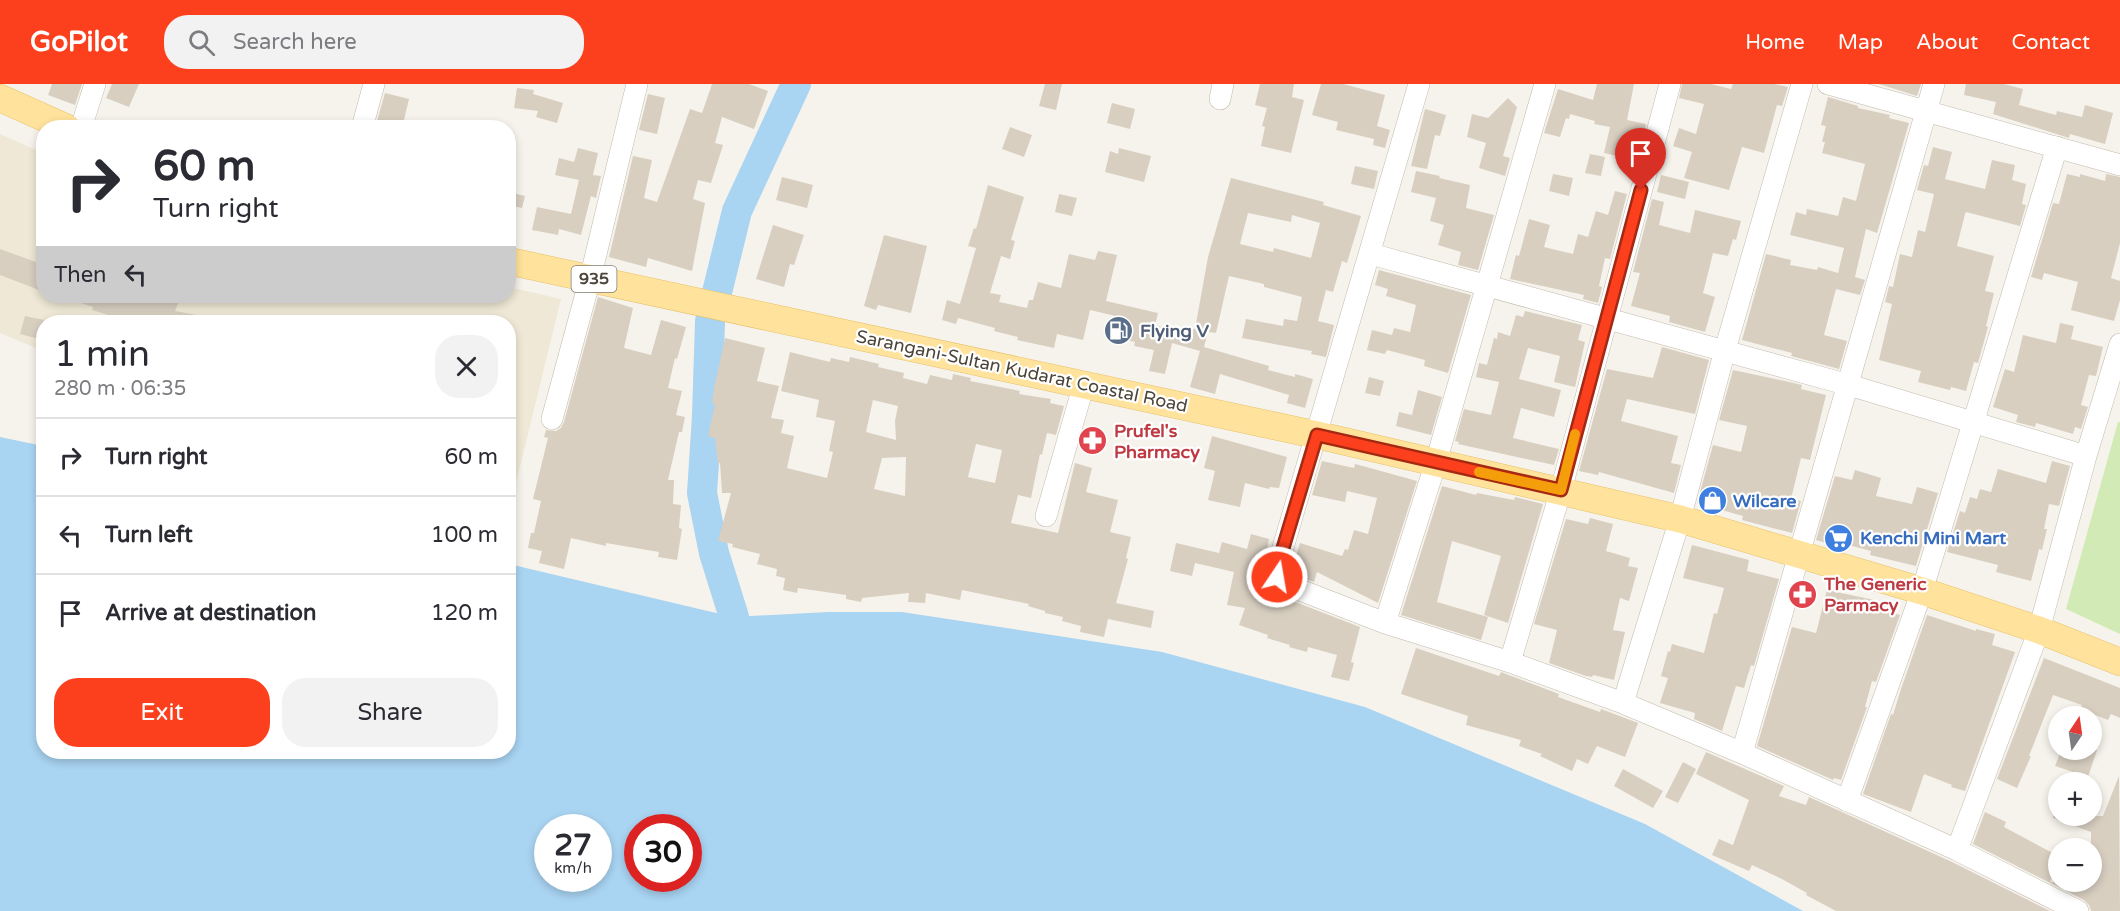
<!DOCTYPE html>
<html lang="en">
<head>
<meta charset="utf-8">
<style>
  :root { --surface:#fff; --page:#f2f2f3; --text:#2b2b33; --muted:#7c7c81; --line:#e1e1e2; --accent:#fc3f1d }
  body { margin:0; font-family:"Varela Round",sans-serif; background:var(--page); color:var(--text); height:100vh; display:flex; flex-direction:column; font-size:22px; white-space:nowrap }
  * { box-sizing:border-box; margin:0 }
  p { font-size:20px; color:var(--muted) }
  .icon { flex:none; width:33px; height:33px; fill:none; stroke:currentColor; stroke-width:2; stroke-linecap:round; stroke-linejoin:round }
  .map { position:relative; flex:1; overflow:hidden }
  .side { position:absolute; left:36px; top:231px; width:480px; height:444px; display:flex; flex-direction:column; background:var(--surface); border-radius:24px; box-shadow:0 3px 9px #0003 }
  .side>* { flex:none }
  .top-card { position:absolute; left:36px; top:36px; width:480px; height:183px; border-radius:24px; box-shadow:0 3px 9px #0003; background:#fff; color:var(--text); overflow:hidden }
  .needle { width:39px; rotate:13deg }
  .fabs { position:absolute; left:2048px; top:622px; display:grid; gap:12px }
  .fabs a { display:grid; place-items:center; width:54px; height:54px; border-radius:50%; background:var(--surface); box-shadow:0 3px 9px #0003; font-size:30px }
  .speed { position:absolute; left:534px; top:730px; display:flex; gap:12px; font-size:30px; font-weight:700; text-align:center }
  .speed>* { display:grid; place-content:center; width:78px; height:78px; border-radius:50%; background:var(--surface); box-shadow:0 3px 9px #0003; line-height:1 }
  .speed small { font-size:15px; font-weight:400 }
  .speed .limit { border:9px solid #d22; background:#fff; color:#111 }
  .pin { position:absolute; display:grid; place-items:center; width:51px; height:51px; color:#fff; margin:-62px -26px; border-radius:50% 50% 50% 0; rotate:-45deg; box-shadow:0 0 6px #0007 }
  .pin .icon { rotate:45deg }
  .me { position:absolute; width:66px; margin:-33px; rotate:12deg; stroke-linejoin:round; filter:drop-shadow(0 0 4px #0008) }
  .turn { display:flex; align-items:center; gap:21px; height:126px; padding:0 18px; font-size:27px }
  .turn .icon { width:78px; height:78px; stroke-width:2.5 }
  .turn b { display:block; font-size:42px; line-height:51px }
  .then { display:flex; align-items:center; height:57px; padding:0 18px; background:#0003; gap:12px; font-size:22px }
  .round { display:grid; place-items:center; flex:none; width:63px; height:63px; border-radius:24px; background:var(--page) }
  .overview { display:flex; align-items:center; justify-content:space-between; height:102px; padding:0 18px }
  h1 { font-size:36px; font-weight:600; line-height:45px }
  .action { display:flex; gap:12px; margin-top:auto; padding:12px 18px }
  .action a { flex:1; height:69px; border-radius:24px; background:var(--accent); color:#fff; font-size:24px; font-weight:600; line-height:69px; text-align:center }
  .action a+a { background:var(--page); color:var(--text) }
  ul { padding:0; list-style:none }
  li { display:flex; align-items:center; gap:18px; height:78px; padding:0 18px; border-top:2px solid var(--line) }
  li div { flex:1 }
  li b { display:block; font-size:22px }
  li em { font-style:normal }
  header { display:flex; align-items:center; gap:36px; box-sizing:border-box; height:84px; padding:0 30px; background:var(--accent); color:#fff }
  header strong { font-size:28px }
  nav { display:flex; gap:33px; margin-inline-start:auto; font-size:21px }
  .search { width:420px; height:54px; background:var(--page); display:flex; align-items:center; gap:15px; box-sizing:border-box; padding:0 21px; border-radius:24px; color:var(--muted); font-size:22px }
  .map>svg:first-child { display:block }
  .education { fill:#efe8d6 }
  .green { fill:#d2eab5 }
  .water { fill:#a9d4f2; fill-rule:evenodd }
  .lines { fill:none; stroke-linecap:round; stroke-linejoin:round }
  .river { stroke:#a9d4f2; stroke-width:30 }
  .building { fill:#d8cfc1; fill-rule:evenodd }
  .minor-casing { stroke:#c2bbae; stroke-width:22 }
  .major-casing { stroke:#e6c16a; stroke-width:28 }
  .minor { stroke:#fff; stroke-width:21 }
  .major { stroke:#ffe39c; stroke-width:27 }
  .route-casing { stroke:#a42913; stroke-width:15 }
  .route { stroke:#fc3f1d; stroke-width:10 }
  .slow { stroke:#f59e0b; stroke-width:10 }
  .labels { text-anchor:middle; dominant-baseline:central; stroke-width:4.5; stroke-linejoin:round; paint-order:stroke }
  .shield { fill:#fff; stroke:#817c74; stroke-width:1.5 }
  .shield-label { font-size:16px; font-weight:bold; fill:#4b4439 }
  .service-label { font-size:18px; font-weight:bold; fill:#4e5e75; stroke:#fff; text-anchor:start }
  .street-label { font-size:18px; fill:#4b4439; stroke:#fff }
  .health-label { font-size:18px; font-weight:bold; fill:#be3a42; stroke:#fff; text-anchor:start }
  .shop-label { font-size:18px; font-weight:bold; fill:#366cbe; stroke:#fff; text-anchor:start }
</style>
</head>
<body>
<header>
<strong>GoPilot</strong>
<div class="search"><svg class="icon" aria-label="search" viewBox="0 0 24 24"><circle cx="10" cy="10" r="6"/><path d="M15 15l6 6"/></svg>Search here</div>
<nav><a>Home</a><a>Map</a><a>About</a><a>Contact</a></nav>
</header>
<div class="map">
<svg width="2120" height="827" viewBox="0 0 2120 827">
  <rect width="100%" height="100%" fill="#f6f3ec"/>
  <path class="education" d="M0 50 43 69 44 212H508L509 203 561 215 515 403 508 401V238H44L43 267 0 249Z"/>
  <path class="green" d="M2118 338H2120V550L2066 525Z"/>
  <path class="water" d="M0 353 43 362 44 668H508L509 480 733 533 828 528H902L1162 568 1365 623 1645 740 1803 827H0ZM548 744H598V795H548ZM638 744H688V795H638Z"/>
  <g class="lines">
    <path class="river" d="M734 533 714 469 702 409 707 332 710 237 737 127 796 0"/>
  </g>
  <path class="building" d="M52 0H82L75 21 48 11Z
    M112 0H139L129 23 106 14Z
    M712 0H749L768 7 754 45 722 33 715 59 723 61 711 99 698 96 693 115 705 119 692 187 648 174 646 183 609 173 633 72 652 76 644 114 657 118 690 25 702 29Z
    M1045 0H1062L1056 26 1039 22Z
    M1260 0H1294L1292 13 1304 16 1291 69 1261 62 1265 43 1262 42 1267 24 1255 21Z
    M1321 0H1343L1385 11 1377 42 1390 46 1385 64 1373 61 1374 55 1336 46 1338 38 1312 31Z
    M1597 0H1634L1627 36 1646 40 1642 57 1638 56 1634 76 1604 69 1610 43 1594 40 1595 37 1570 30 1569 35 1566 34 1560 53 1544 49 1558 5 1593 16Z
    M1682 0H1711L1731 5 1733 0H1774L1788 3 1782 22 1777 21 1764 69 1742 63 1729 106 1684 94 1692 68 1673 62 1679 44 1696 50 1704 20 1679 14Z
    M1879 0H1921L1917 12Z
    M1966 0H2004L2023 5 2019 21 2056 31 2057 27 2082 33 2085 21 2113 29 2105 60 2070 50 2069 54 1993 30 1996 18 1964 11Z
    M517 4 534 6 533 10 563 19 557 39 536 33 538 27 514 24Z
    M385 9 409 15 402 44H375Z
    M648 10 665 14 657 50 639 46Z
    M1828 13 1858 22V24L1890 31 1889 34 1909 39 1877 149 1866 145 1855 193 1865 196 1860 211 1836 205 1824 251 1847 257 1839 285 1791 272 1792 269 1742 256 1766 170 1791 176 1790 181 1817 186 1818 183 1838 189 1844 164 1790 151 1796 128 1806 131 1807 125 1838 132 1843 113 1856 117 1865 80 1822 69 1825 58H1822L1826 42 1821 41Z
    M1508 14 1517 23 1503 72 1510 74 1505 92 1479 84 1486 59 1467 53 1472 30 1488 34Z
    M1112 19 1135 25 1130 45 1107 39Z
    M1425 25 1446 31 1440 52 1435 51 1427 85 1411 82Z
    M1010 43 1032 51 1024 73 1002 65Z
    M1933 63 1952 68 1945 95 1985 105 1992 76 2015 81 2012 96 2026 100 2022 120 2026 121 2020 142 1966 128 1965 130 1957 162 1994 172 1985 207 1994 209 1986 242 1988 243 1978 279 1974 278 1966 307 1951 303 1950 306 1918 298 1921 287 1879 276 1892 220 1885 218 1889 202 1893 203 1900 170 1912 173 1918 146 1925 148 1934 110 1917 106 1924 81 1928 82Z
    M578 64 598 69 593 91 601 92 596 114 591 112 581 151 559 145 558 151 532 146 537 123 571 130 579 96 555 91 559 74 574 78Z
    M1119 64 1151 72 1144 98 1105 88 1110 67 1118 70Z
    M1590 70 1605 73 1601 92 1585 89Z
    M1355 82 1378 87 1374 105 1351 100Z
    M1416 87 1440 92 1439 94 1470 101 1466 124 1494 131 1478 186 1458 181 1461 168 1438 161 1444 141 1430 137 1436 114 1411 108Z
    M1553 90 1573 94 1569 112 1549 107Z
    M2067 90 2080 93V90L2105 97 2106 90 2120 93V159L2111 194 2120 197V216L2114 237 2071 226 2078 198 2044 189 2042 196 2031 193 2053 119 2059 120Z
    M1661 91 1689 98 1685 115 1657 108Z
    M782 93 813 101 807 124 776 116Z
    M1231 94 1324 118 1323 121 1361 132 1347 179 1342 177 1333 208 1326 206 1318 237 1334 241 1326 273 1311 270 1312 267 1242 254 1246 235 1283 242 1284 235 1297 237 1302 213 1264 203V200L1229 192 1216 249 1208 248 1204 263 1269 282 1268 286 1295 293V290L1313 295 1305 324 1287 319 1289 311 1220 290 1215 310 1190 303 1200 267 1172 259 1165 290 1149 287 1154 266 1134 262 1135 258 1119 254 1124 234 1090 226 1083 256 1057 250 1054 264 1017 256 1018 253 994 247 995 244 958 234 956 240 942 236 947 216 960 220 976 164 968 162 974 144 976 145 988 101 1024 113 1011 156 1015 157 1010 175 1001 172 990 209 1001 211 999 218 1027 224 1029 216H1033L1038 198 1061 204 1069 170 1095 176 1098 167 1117 171 1106 217 1158 229 1155 241 1191 250 1193 245H1195L1208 173ZM1248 129 1291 138 1292 131 1320 139 1311 174 1274 164 1273 168 1240 160Z
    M1615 107 1627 110 1610 175 1605 174 1599 202 1602 203 1598 219 1583 215 1584 211 1510 195 1516 171 1519 172 1529 135 1550 141 1544 163 1573 170 1578 150 1588 153 1596 127 1608 131Z
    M508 108 525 112 522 124 508 121Z
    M1059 110 1077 114 1072 132 1055 128Z
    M1652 115 1664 118 1659 141 1690 149 1695 126 1741 137 1736 156 1733 155 1728 172 1713 169 1703 209 1715 213 1705 248 1669 238 1670 232 1631 222 1640 189 1633 188Z
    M773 141 804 151 794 181 790 180 784 203 756 195Z
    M884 151 927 162 911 229 878 221 876 226 864 222Z
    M0 165 44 181V194L39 206 0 191Z
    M1379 186 1471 211 1448 289 1424 282 1425 276 1387 266 1385 270 1367 266 1372 246 1392 251 1394 244 1410 248 1416 221 1386 212 1388 205 1375 201Z
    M66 212H181L175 227 202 232V238H131L92 226 93 223 66 214Z
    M598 213 633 224 624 264 651 271 661 236 686 243 677 275 675 274 668 304 682 307 676 331 685 333 682 348H679L668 396H674L673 420 681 421 679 444 682 445 677 476 658 473 659 468 606 459V462L571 454 564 485 539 479 542 467 528 464 531 449H534L541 417 533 415 548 354 544 353 546 346 556 347 561 344 564 338Z
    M1525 227 1582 241 1578 256 1585 258 1575 303 1554 298 1560 272 1528 264 1519 295 1561 306 1554 333 1521 324 1513 354 1559 365 1554 381 1458 360 1459 358 1455 357 1464 325 1491 331 1499 298 1476 293 1479 279 1487 281 1494 254 1497 255 1498 248 1510 252 1516 231 1523 233Z
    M25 232 44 236 39 255 20 250Z
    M2060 239 2074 242 2071 255 2103 263 2096 292 2089 291 2081 321 2088 323 2081 345 2075 343 2073 350 2036 339 2035 343 2016 338 2018 331 1993 323 2005 285 2014 288 2023 251 2056 259Z
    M725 254 765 264 757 297 779 302 771 334 784 336 781 349 794 352 787 384 827 394 833 368 829 367 835 337 816 333 819 316 781 307 790 268 830 278 831 274 849 278 850 273 879 280 878 283 904 289 903 294 927 300 930 291 952 296 953 290 971 294 970 297 1020 307 1019 310 1051 315 1050 319 1064 322 1056 351 1047 349 1042 371 1040 370 1031 414 1018 411 1011 439 1058 449 1075 379 1092 384 1086 408 1118 416 1110 448 1131 453 1126 474 1128 475 1116 519 1154 527 1151 544 1108 535 1104 553 1080 548 1081 542 1062 537 1063 533 1045 529V527L1028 522 1029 520 962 506 960 516 926 509 925 519 908 518 909 509 862 514 861 518 846 515V511L798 504 797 509 783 506 785 494 776 492 777 485 757 480 760 470 732 463 733 460 718 457 731 409H722L720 379 718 380 715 354 708 352 715 320 712 319 714 304ZM873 316 898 322 895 337 896 356 866 348ZM976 360 1002 366 995 399 968 393ZM906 373 905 412 874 405 882 374Z
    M1662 263 1709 276 1695 330 1627 315 1621 337 1678 352 1671 379 1681 381 1674 409 1599 388 1598 391 1579 387 1607 285 1653 294Z
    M1733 286 1785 297 1802 301 1801 305 1826 311 1810 376 1801 374 1791 415 1801 417 1792 449 1742 436 1743 432 1697 419 1713 361 1741 368 1747 342 1719 336Z
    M1369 293 1384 297 1380 312 1365 309Z
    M1418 306 1442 313 1431 351 1396 342 1399 328 1412 331Z
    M1212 352 1287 373 1279 404 1270 403 1269 405 1245 399 1240 423 1208 416 1215 387 1204 384Z
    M1322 377 1354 384 1355 380 1370 384 1417 397 1378 519 1317 488 1314 498 1291 489 1300 459 1342 472 1345 465 1348 466 1354 446 1368 450 1377 414 1347 407 1345 418 1312 411Z
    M2052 377 2070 382 2059 422 2049 420 2044 445H2047L2042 466 2039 465 2031 497 1996 488 1998 481 1947 468 1960 427 1965 429 1970 413 1977 415 1980 405 1991 408 1998 385 2046 399Z
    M1855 386 1881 394 1876 412 1912 420 1917 403 1938 409 1916 482 1870 471 1871 467 1837 458 1836 462 1816 456 1835 392 1852 396Z
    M1442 402 1476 411 1477 409 1514 416 1515 413 1543 420 1508 539 1484 531 1501 472 1452 457 1437 518 1488 533 1481 556 1401 531Z
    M1590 434 1613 440 1606 467 1630 474 1628 482 1638 484 1629 517 1620 514 1613 546 1625 548 1614 596 1593 591 1592 593 1586 592 1549 579 1557 546 1534 540 1566 435 1588 440Z
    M1251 450 1269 455 1259 504 1360 543 1351 578 1354 579 1349 597 1331 593 1337 571 1308 563 1307 568 1289 563 1290 561 1267 554 1268 551 1239 541 1245 524 1227 521 1234 488 1195 479 1192 492 1170 487 1176 459 1219 469 1222 458 1247 465Z
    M1692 461 1749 476 1747 487 1779 495 1754 582 1751 581 1744 604 1736 602 1722 647 1694 635 1695 629 1660 619 1668 594 1661 592 1668 567 1670 568 1672 560 1704 569 1714 529 1717 530 1724 504 1683 494Z
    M1827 506 1879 517 1878 521 1890 524 1889 528 1900 531 1876 598 1872 597 1865 623H1867L1841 696 1834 694 1833 696 1757 662 1792 543 1816 549Z
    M1927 531 1976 547V545L1995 550 1992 561 2015 568 1965 707 1951 703 1952 701 1924 690 1911 728 1863 710 1891 630 1893 631 1901 605Z
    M1416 564 1499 592 1501 588 1506 590 1559 610 1558 613 1600 628 1601 625 1638 639 1625 673 1597 662 1588 680 1577 675 1572 687 1540 672 1542 670 1519 662 1521 656 1466 641 1468 632 1401 610Z
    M2044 574 2120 604V634L2111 630 2108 636 2080 625 2082 621 2053 611 2029 672H2031L2017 704 1997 695Z
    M2081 666H2097L2088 693 2055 682 2061 667 2079 673Z
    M1706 668 1784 702 1779 712 1806 721 1809 713 1952 778 2050 827H1836L1806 811 1807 809 1782 795 1752 781 1749 787 1712 771 1719 755 1733 761 1749 716 1696 690Z
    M1683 678 1696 685 1678 719 1665 713Z
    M1623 685 1663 707 1653 724 1614 702Z
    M2119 692 2120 827H2091L2089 821 2084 816 1973 760 1985 728 2006 738 2004 743 2058 772V781L2050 798H2091V748L2053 734V732H2103Z"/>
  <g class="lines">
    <defs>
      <path id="minor" d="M1419 0 1277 484 1278 496 1282 499 1385 539 1510 578 1623 619 1742 669 1957 766 2078 827
        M1828 0 2120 81
        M1220 15 1223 0
        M81 44 95 0
        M362 44 374 0
        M1371 170 1849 301 2086 372
        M552 335 590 195 637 0
        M1046 432 1084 300
        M1385 539 1436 378 1545 0
        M1510 578 1561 406 1670 0
        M1623 619 1680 435 1725 266 1802 0
        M1742 669 1934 0
        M1847 717 1922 507 2057 63
        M1957 766 2039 546 2086 372 2120 260"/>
      <path id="major" d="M0 14 67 44
        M508 177 1317 351 1680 435 1922 507 2039 546 2120 578"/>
    </defs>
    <use href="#minor" class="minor-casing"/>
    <use href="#major" class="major-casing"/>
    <use href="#minor" class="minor"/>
    <use href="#major" class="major"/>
  </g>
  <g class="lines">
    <defs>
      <path id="route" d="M1277 493V484L1317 351 1561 406 1641 106"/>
    </defs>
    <use href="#route" class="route-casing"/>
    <use href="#route" class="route"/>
    <path class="slow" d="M1479 388 1561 406 1575 350"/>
  </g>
  <defs>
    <symbol id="fuel-disc" viewBox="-11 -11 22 22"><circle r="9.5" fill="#5c6f8a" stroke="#fff"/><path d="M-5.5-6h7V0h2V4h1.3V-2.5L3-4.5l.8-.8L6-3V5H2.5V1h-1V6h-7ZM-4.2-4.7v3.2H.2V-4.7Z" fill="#fff"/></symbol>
    <symbol id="pharmacy-disc" viewBox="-11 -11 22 22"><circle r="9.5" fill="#e0444e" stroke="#fff"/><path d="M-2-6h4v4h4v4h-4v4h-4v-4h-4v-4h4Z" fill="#fff"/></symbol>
    <symbol id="shop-disc" viewBox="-11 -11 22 22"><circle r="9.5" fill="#3f7fe0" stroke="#fff"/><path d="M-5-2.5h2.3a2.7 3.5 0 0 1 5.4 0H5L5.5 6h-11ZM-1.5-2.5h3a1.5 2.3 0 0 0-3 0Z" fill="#fff"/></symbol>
    <symbol id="supermarket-disc" viewBox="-11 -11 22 22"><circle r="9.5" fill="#3f7fe0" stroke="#fff"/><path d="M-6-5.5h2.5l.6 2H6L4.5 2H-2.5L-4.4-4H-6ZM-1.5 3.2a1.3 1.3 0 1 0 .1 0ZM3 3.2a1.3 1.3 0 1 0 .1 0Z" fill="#fff"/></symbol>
  </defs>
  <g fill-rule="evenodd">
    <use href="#fuel-disc" x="1102" y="230" width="33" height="33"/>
    <use href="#pharmacy-disc" x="1076" y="340" width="33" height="33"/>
    <use href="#shop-disc" x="1696" y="400" width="33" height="33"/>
    <use href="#supermarket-disc" x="1822" y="438" width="33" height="33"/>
    <use href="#pharmacy-disc" x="1786" y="494" width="33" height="33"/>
  </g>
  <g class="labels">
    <rect class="shield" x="571.5" y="182" width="45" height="26" rx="4.5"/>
    <g class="shield-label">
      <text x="594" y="195">935</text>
    </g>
    <g class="service-label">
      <text x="1140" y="247">Flying V</text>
    </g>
    <g class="street-label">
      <text transform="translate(1022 287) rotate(12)">Sarangani-Sultan Kudarat Coastal Road</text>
    </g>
    <g class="health-label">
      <text x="1114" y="347">Prufel's<tspan x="1114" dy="21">Pharmacy</tspan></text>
      <text x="1824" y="500">The Generic<tspan x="1824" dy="21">Parmacy</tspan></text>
    </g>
    <g class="shop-label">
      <text x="1733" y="417">Wilcare</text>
      <text x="1860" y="454">Kenchi Mini Mart</text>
    </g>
  </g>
</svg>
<div class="fabs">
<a><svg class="needle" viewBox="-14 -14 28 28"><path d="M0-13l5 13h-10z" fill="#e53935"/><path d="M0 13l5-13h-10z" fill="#7c7c81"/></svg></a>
<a>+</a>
<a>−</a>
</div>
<div class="speed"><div>27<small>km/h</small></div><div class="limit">30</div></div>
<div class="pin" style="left:1641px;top:106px;background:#d93025"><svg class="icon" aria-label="arrive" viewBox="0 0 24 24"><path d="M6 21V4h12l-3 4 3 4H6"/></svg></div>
<svg class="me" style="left:1277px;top:493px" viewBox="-20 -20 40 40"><circle r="17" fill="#fc3f1d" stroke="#fff" stroke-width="3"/><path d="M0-11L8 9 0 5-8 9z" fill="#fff"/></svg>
<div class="top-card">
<div class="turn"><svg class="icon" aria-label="right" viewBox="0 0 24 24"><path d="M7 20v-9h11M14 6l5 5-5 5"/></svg><div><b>60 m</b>Turn right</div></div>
<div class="then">Then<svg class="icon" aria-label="left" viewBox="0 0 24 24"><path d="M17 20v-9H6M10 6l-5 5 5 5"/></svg></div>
</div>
<section class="side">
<div class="overview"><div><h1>1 min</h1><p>280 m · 06:35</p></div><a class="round"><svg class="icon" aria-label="close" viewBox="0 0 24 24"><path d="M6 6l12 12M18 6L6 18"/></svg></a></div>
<ul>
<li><svg class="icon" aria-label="right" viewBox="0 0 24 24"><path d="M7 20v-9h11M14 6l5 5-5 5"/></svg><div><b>Turn right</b></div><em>60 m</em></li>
<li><svg class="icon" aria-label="left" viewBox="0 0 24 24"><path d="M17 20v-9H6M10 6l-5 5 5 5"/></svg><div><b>Turn left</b></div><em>100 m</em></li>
<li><svg class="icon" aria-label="arrive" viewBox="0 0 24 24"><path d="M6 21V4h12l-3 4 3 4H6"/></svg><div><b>Arrive at destination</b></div><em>120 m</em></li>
</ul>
<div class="action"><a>Exit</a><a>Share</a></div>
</section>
</div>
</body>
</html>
